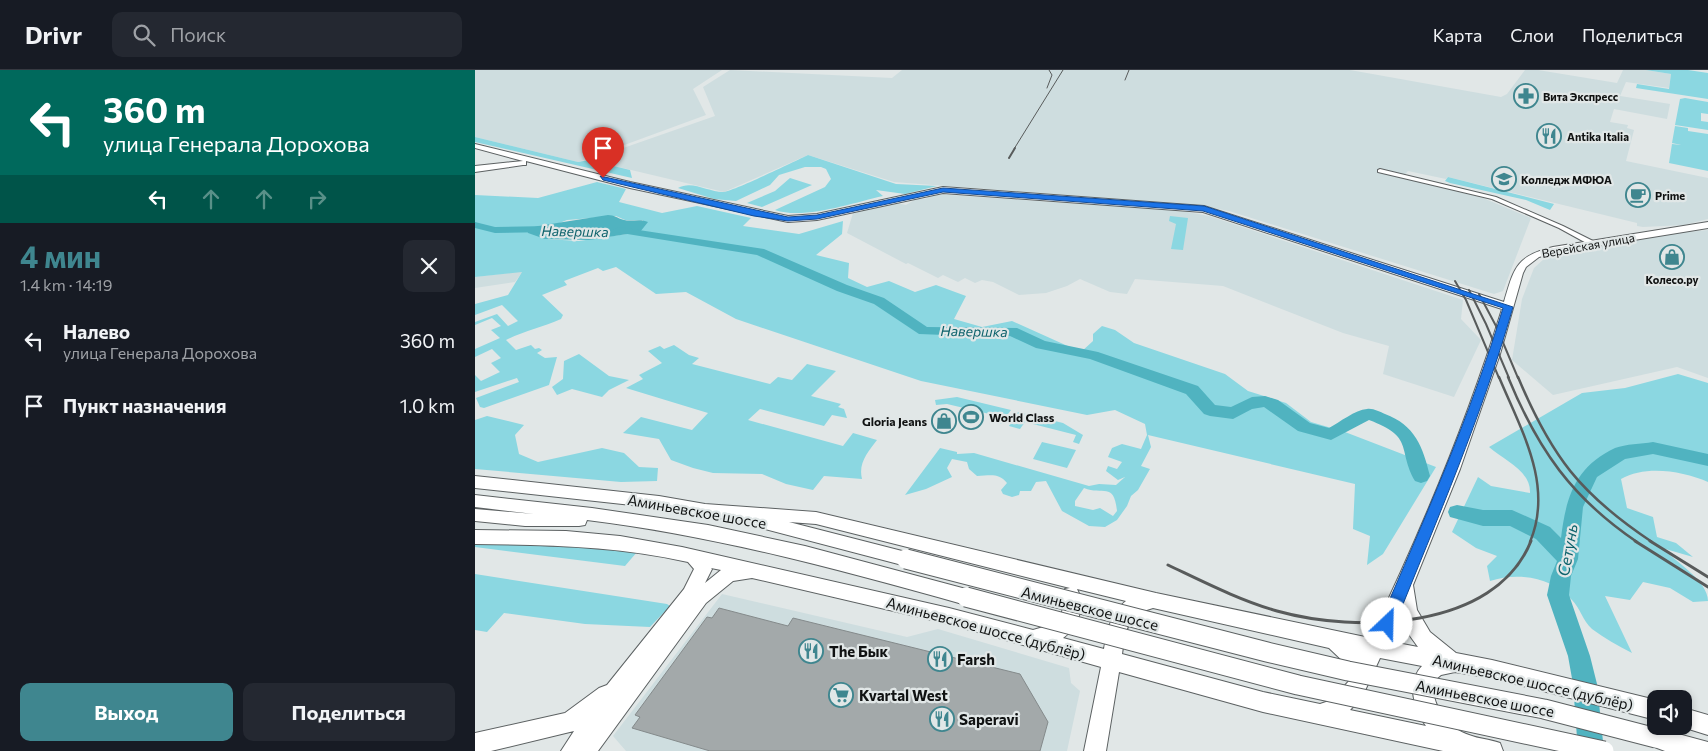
<!DOCTYPE html>
<html lang="ru">
<head>
<meta charset="utf-8">
<style>
  :root { --surface:#171b24; --page:#242831; --text:#f1f3f6; --muted:#9ea1a6; --line:#363941; --accent:#3f868f }
  body { margin:0; font-family:Commissioner,sans-serif; background:var(--page); color:var(--text); height:100vh; display:flex; flex-direction:column; font-size:19px; white-space:nowrap }
  * { box-sizing:border-box; margin:0 }
  p { font-size:16px; color:var(--muted) }
  .icon { flex:none; width:28px; height:28px; fill:none; stroke:currentColor; stroke-width:2; stroke-linecap:round; stroke-linejoin:round }
  .map { position:relative; flex:1; overflow:hidden }
  .panel { display:flex; flex-direction:column; background:var(--surface); width:475px }
  .panel>* { flex:none }
  .hud { background:#00695c; color:#fff; overflow:hidden }
  .controls { position:absolute; left:1172px; top:620px; display:grid; gap:10px }
  .controls a { display:grid; place-items:center; width:45px; height:45px; border-radius:10px; background:var(--surface); box-shadow:0 2px 8px #0003; font-size:25px }
  .pin { position:absolute; display:grid; place-items:center; width:42px; height:42px; color:#fff; margin:-51px -21px; border-radius:50% 50% 50% 0; rotate:-45deg; box-shadow:0 0 5px #0007 }
  .pin .icon { rotate:45deg }
  .me { position:absolute; width:55px; margin:-28px; rotate:24deg; stroke-linejoin:round; filter:drop-shadow(0 0 4px #0008) }
  .turn { display:flex; align-items:center; gap:18px; height:105px; padding:0 20px; font-size:22px }
  .turn .icon { width:65px; height:65px; stroke-width:2.5 }
  .turn b { display:block; font-size:35px; line-height:42px }
  .lanes { display:flex; align-items:center; height:48px; padding:0 20px; background:#0003; justify-content:center; gap:25px; direction:ltr }
  .lanes .off { opacity:.35 }
  .round { display:grid; place-items:center; flex:none; width:52px; height:52px; border-radius:10px; background:var(--page) }
  .head { display:flex; align-items:center; justify-content:space-between; height:85px; padding:0 20px }
  h1 { font-size:30px; font-weight:700; line-height:38px; color:var(--accent) }
  .primary-button { display:flex; gap:10px; margin-top:auto; padding:10px 20px }
  .primary-button a { flex:1; height:58px; border-radius:10px; background:var(--accent); color:#fff; font-size:20px; font-weight:700; line-height:58px; text-align:center }
  .primary-button a+a { background:var(--page); color:var(--text) }
  ul { padding:0; list-style:none }
  li { display:flex; align-items:center; gap:15px; height:65px; padding:0 20px }
  li div { flex:1 }
  li b { display:block; font-size:19px }
  li em { font-style:normal }
  header { display:flex; align-items:center; gap:30px; box-sizing:border-box; height:70px; padding:0 25px; background:var(--surface); border-bottom:1px solid var(--line) }
  header strong { font-size:24px }
  nav { display:flex; gap:28px; margin-inline-start:auto; font-size:18px }
  .search { width:350px; height:45px; background:var(--page); display:flex; align-items:center; gap:12px; box-sizing:border-box; padding:0 18px; border-radius:10px; color:var(--muted); font-size:19px }
  main { display:flex; flex:1; min-height:0 }
  .map>svg:first-child { display:block }
  .built { fill:#cedddf }
  .green { fill:#8bd7e1; fill-rule:evenodd }
  .water { fill:#50b3c0 }
  .lines { fill:none; stroke-linecap:round; stroke-linejoin:round }
  .river { fill:#50b3c0; fill-rule:evenodd }
  .building { fill:#a3a9aa; stroke:#848a8b }
  .street-casing { stroke:#5c6162; stroke-width:2 }
  .secondary-casing { stroke:#5c6162; stroke-width:2 }
  .street { fill:#fff; fill-rule:evenodd }
  .secondary { fill:#fff; fill-rule:evenodd }
  .rail-far3 { stroke:#585b5b; stroke-width:1 }
  .rail-far2 { stroke:#585b5b; stroke-width:2 }
  .rail-far1 { stroke:#585b5b; stroke-width:2.5 }
  .rail { stroke:#585b5b; stroke-width:3 }
  .secondary-bridge-casing { stroke:#5c6162; stroke-width:21; stroke-linecap:butt }
  .secondary-bridge { stroke:#fff; stroke-width:19 }
  .route { fill:#1a73e8; stroke:#114b97 }
  .labels { text-anchor:middle; dominant-baseline:central; stroke-width:4.5; stroke-linejoin:round; paint-order:stroke }
  .far-poi-label { font-size:11px; font-weight:bold; fill:#101212; stroke:#e1e7e7; text-anchor:start }
  .street-label { font-size:12px; fill:#101212; stroke:#e1e7e7 }
  .poi-label { font-size:12px; font-weight:bold; fill:#101212; stroke:#e1e7e7; text-anchor:start }
  .water-label { font-size:14px; font-style:italic; fill:#0d626b; stroke:#e1e7e7 }
  .near-street-label { font-size:15px; fill:#101212; stroke:#e1e7e7 }
  .near-poi-label { font-size:15px; font-weight:bold; fill:#101212; stroke:#e1e7e7; text-anchor:start }
  .near-water-label { font-size:16px; font-style:italic; fill:#0d626b; stroke:#e1e7e7 }
</style>
</head>
<body>
<header>
<strong>Drivr</strong>
<div class="search"><svg class="icon" aria-label="search" viewBox="0 0 24 24"><circle cx="10" cy="10" r="6"/><path d="M15 15l6 6"/></svg>Поиск</div>
<nav><a>Карта</a><a>Слои</a><a>Поделиться</a></nav>
</header>
<main>
<section class="panel">
<div class="hud">
<div class="turn"><svg class="icon" aria-label="left" viewBox="0 0 24 24"><path d="M17 20v-9H6M10 6l-5 5 5 5"/></svg><div><b>360 m</b>улица Генерала Дорохова</div></div>
<div class="lanes"><svg class="icon" aria-label="left" viewBox="0 0 24 24"><path d="M17 20v-9H6M10 6l-5 5 5 5"/></svg><svg class="icon off" aria-label="ahead" viewBox="0 0 24 24"><path d="M12 20V5M6 11l6-6 6 6"/></svg><svg class="icon off" aria-label="ahead" viewBox="0 0 24 24"><path d="M12 20V5M6 11l6-6 6 6"/></svg><svg class="icon off" aria-label="right" viewBox="0 0 24 24"><path d="M7 20v-9h11M14 6l5 5-5 5"/></svg></div>
</div>
<div class="head"><div><h1>4 мин</h1><p>1.4 km · 14:19</p></div><a class="round"><svg class="icon" aria-label="close" viewBox="0 0 24 24"><path d="M6 6l12 12M18 6L6 18"/></svg></a></div>
<ul>
<li><svg class="icon" aria-label="left" viewBox="0 0 24 24"><path d="M17 20v-9H6M10 6l-5 5 5 5"/></svg><div><b>Налево</b><p>улица Генерала Дорохова</p></div><em>360 m</em></li>
<li><svg class="icon" aria-label="arrive" viewBox="0 0 24 24"><path d="M6 21V4h12l-3 4 3 4H6"/></svg><div><b>Пункт назначения</b></div><em>1.0 km</em></li>
</ul>
<div class="primary-button"><a>Выход</a><a>Поделиться</a></div>
</section>
<div class="map">
<svg width="1233" height="681" viewBox="0 0 1233 681">
  <rect width="100%" height="100%" fill="#e1e7e7"/>
  <path class="built" d="M0 0H247L218 19 231 45 103 92 0 67Z
    M255 0 417 8 427 0H875L1026 27 1032 24 1050 0H1063L1142 13 1148 0H1171L1196 4 1194 18 1151 12 1145 26 1195 34 1192 49 1139 39 1135 52 1153 55 1152 58 1159 60 1151 91 1233 108V149L1209 155 1168 157 1162 156V153L973 107 971 109 933 101 927 108 1008 128 1056 148 1028 221 1019 224 754 141 722 135 419 112 333 85 249 122 114 90 240 46 228 17Z
    M460 124 707 141 734 146 988 230 986 249 1006 270 979 327 908 304 914 276 868 263 748 216 660 209 652 224 635 222 605 209 592 216 571 223 544 225 518 212 507 210 500 213 490 208 483 212 468 205 463 208 433 193 431 194 372 163 378 143 421 133 431 135 441 129H450Z
    M1233 160V308L1202 297 1078 325 1037 290 1047 229 1059 198 1070 188 1077 185 1192 164Z
    M48 201 40 212 0 218V207Z
    M247 524 432 567 463 559 594 598 596 613 605 621 592 681H151L138 666Z"/>
  <path class="green" d="M1171 0H1213L1233 3V29L1161 18 1162 14 1194 19 1196 4Z
    M1210 28 1233 32V44L1226 43V51L1233 52V60L1200 55 1205 29Z
    M1200 56 1213 58V61L1233 64V101L1194 93 1197 74 1206 75 1197 73Z
    M0 67 103 92 114 90 155 100 157 108 0 72Z
    M333 85 421 114 462 116 430 124 401 120 408 126C377 133 329 150 300 140L350 117 356 109 351 99 346 97H330L304 105 295 115 261 131 239 129 203 118C217 110 233 122 248 122 257 122 320 91 333 85Z
    M973 107 1079 134 1075 140 1051 130 975 113 970 111Z
    M315 108 337 115 287 137 272 133 300 121Z
    M122 112 151 119 144 132 187 143 222 136 276 148 268 156 324 164 368 151 367 164 341 185 374 193 373 208 392 217 414 211 440 222 461 215 491 226 479 249 507 257 537 251 606 282 618 271V264L627 256 640 260 659 273 750 304 773 321 811 333 836 352 870 362 961 397 908 484 892 495 895 466 878 459 880 414 673 365 676 377 666 396 675 399 663 420 656 426 652 436 642 450 630 457 614 456 587 441 571 411 561 412 556 421H545L544 425 537 427 528 424 526 420 532 413C523 402 514 406 502 406L494 399 492 392 477 389 472 398 477 407 451 419 430 425 465 378 482 382V384L499 383 614 416 624 414 641 415 650 407 643 410 631 401 633 396 642 399 647 392 633 387 637 378 647 374 666 379 672 365 670 354 640 340 612 345 446 311 261 249 211 222 181 224 141 197 128 201 123 198 89 211 92 215 67 225 88 245 86 249C68 257 49 261 31 270L41 280 56 275 60 279 64 278 67 280 62 283 70 288 82 287 74 315 9 338 5 337 1 328 44 312 42 308 0 322V305L6 311 25 302 16 293 26 288 17 279 0 287V279L25 268 16 260 26 256 17 248 0 255V252L22 244 33 256 43 251 27 235 0 245V234L33 225 47 202 0 207V125L63 128ZM141 146 150 150H168L165 162 104 171 70 169 63 156 82 154 92 150ZM609 418C628 426 639 411 642 441L638 446 625 438 618 440 600 436V431Z
    M695 146 713 148 708 180 696 179 701 154 694 151Z
    M199 275 214 285 224 288 217 294 295 314 303 307 317 310 332 294 361 301 336 326 366 334 363 337 369 339 372 348 357 345 349 356 285 339 273 350 368 376 378 363 402 370C393 382 383 393 387 409L349 406 338 420 311 414 287 404 238 403 218 398 196 390 184 369 148 363 166 347 217 360 233 343 151 318 168 309 164 305 187 293 173 281 185 276 189 279Z
    M104 284 134 306 154 310 134 320 127 327 97 319 82 325 77 317 88 309 89 291Z
    M1203 304 1233 313V412C1207 401 1171 395 1146 409L1152 438 1178 447 1182 467 1201 473 1218 487 1187 478C1200 491 1233 511 1233 531L1218 532 1195 518 1168 512 1155 530 1130 526 1157 583C1143 576 1129 568 1117 559 1108 551 1105 538 1097 530 1077 507 1043 502 1015 511L1012 496 1022 486 1001 478 977 462 1003 407 1016 416 1055 423C1056 400 1028 390 1014 377L1107 323 1150 318Z
    M482 327 536 340 526 354 519 353 523 346 472 334 461 335 460 330Z
    M543 342 588 353 608 365 604 374 598 372 601 365 550 352 545 359 534 356Z
    M12 346 49 355 40 365 44 384 63 392 127 378 149 383 164 397 183 398 182 411 146 412 0 399V350Z
    M567 372 601 380 592 398 558 389Z
    M0 473 86 474 162 482 150 496 0 477Z
    M0 504 192 534 195 536 175 557 110 554 29 543 12 562 0 560Z"/>
  <path class="water" d="M133 145C139 145 142 148 149 150 157 152 165 148 173 152L165 162 114 170 70 169 53 163 52 159 63 156Z"/>
  <g class="lines">
    <path class="river" d="M0 152 20 157 75 156 81 159 75 162 20 163 0 158Z
      M144 157 289 179 372 215 409 228 452 257 542 258 570 271 623 282 723 316 740 335 756 337 777 327 790 326 803 330 835 353 854 358C865 352 880 340 892 339 898 338 905 342 910 344 940 355 948 377 955 406L952 411 946 413 940 411C922 379 940 367 894 350L856 370 823 361 789 337 777 339 758 349 735 346 729 344 711 324 615 289 561 278 535 266 521 267 444 264 399 234 362 221 282 185 140 162 138 160Z
      M1178 372 1233 384V396L1178 384 1150 389 1122 407 1108 437 1103 489 1096 506 1094 525 1115 586 1122 614 1129 681H1103L1098 614 1093 586 1072 525 1076 506 1082 491 1061 469 1035 456H1008L975 447 973 442 975 437 982 435 1008 440H1037L1075 457 1086 468C1091 427 1100 397 1140 378 1151 374 1166 374 1178 372Z"/>
  </g>
  <path class="building" d="M244 538 313 556 318 548 545 604 573 652 565 681H235L157 658 165 647 160 645 232 547 237 548Z"/>
  <g class="lines">
    <defs>
      <path id="street" d="M905 99 1021 127 1088 156 1122 173 1115 175 1084 158 1017 129 903 102V100Z"/>
      <path id="secondary" d="M0 74 155 112 313 146 342 144 468 117 729 136 1029 232C1039 198 1041 186 1078 177L1233 152V158L1079 183 1064 187 1051 197 1048 203 1025 284 985 399 938 515 942 540 955 562 981 583 1017 590 1181 630V650L1017 608 980 602 966 605 960 610C953 633 973 658 994 665 1004 669 1014 669 1025 673L1028 681H968L788 642 644 602 631 681H609L626 597 474 554 277 508 258 511 231 533 123 681H86L99 661 16 681H0V663L90 643 124 618 132 615 209 519 219 499 213 492C142 476 72 475 0 474V460L91 461 145 466 207 477 474 538 558 560C572 556 587 554 588 536 589 529 587 526 590 519L595 518 341 454 314 452 431 482 437 484 440 489 437 494 431 496 282 457 276 456 275 450 239 448 184 438 0 418V406L184 426 230 434 341 442 681 523 895 568C946 462 992 352 1027 239L728 142 468 123 342 150 313 152 155 118 51 91V95H48L0 102V96L48 91 0 78ZM236 498 246 500 230 513 237 499ZM602 519 651 531C636 543 632 561 629 579L588 568C603 557 611 536 602 519ZM678 538 854 578 872 595 874 611 857 630 845 634 788 622 647 584C651 560 651 545 678 538ZM925 543 935 566 943 577 912 571ZM905 588 947 596C931 613 939 639 951 656L875 640 887 627Z
        M0 425 117 438 233 455 330 476 491 519 497 521 500 527 497 533 491 535C366 500 242 466 112 450L110 455 104 456H50L0 451V439L59 444 0 437Z
        M1209 638 1233 645V665L1204 656H1209Z
        M1181 658 1233 672V681H1190L1174 675 1171 668 1174 661Z"/>
    </defs>
    <use href="#street" class="street-casing"/>
    <use href="#secondary" class="secondary-casing"/>
    <use href="#street" class="street"/>
    <use href="#secondary" class="secondary"/>
    <path class="rail-far3" d="M650 10 654 0
      M572 18 577 5 574 0
      M539 79 588 0"/>
    <path class="rail-far2" d="M534 88 540 78
      M980 211 991 230 1024 308
      M994 220 1011 254 1034 308
      M1004 224 1021 256 1043 308"/>
    <path class="rail-far1" d="M1024 307C1046 360 1079 415 1055 472
      M1033 307C1063 380 1097 428 1162 472
      M1043 307C1076 386 1105 424 1177 472"/>
    <path class="rail" d="M1160 471 1233 517
      M1175 471 1233 507
      M693 495C729 512 764 530 802 541 880 563 1020 561 1056 471"/>
    <defs>
      <path id="secondary-bridge" d="M431 489 792 582 873 601 1069 639 1181 668
        M491 527 823 615 1129 681"/>
    </defs>
    <use href="#secondary-bridge" class="secondary-bridge-casing"/>
    <use href="#secondary-bridge" class="secondary-bridge"/>
  </g>
  <path class="route" d="M125 106 313 147 342 145 468 118 729 136 1038 237C1007 346 962 449 920 554L918 559 912 561 907 559 904 554C949 450 995 347 1028 238L728 141 468 122 342 149 313 151 279 146 128 110Z"/>
  <defs>
    <symbol id="pharmacy-ring" viewBox="-11 -11 22 22"><circle r="9.5" fill="#e1e7e7" stroke="#3f868f" stroke-width="1.5"/><path d="M-2-6h4v4h4v4h-4v4h-4v-4h-4v-4h4Z" fill="#3f868f"/></symbol>
    <symbol id="restaurant-ring" viewBox="-11 -11 22 22"><circle r="9.5" fill="#e1e7e7" stroke="#3f868f" stroke-width="1.5"/><path d="M-5-6h1v4h1v-4h1v4h1v-4h1v5L-1.5 .5V6h-2V.5L-5-1ZM5-6V6H3V1.5H1.5Q1.5-4 5-6Z" fill="#3f868f"/></symbol>
    <symbol id="university-ring" viewBox="-11 -11 22 22"><circle r="9.5" fill="#e1e7e7" stroke="#3f868f" stroke-width="1.5"/><path d="M0-5L7-2L0 1L-7-2ZM-4 1L0 2.5L4 1V4Q0 6-4 4Z" fill="#3f868f"/></symbol>
    <symbol id="cafe-ring" viewBox="-11 -11 22 22"><circle r="9.5" fill="#e1e7e7" stroke="#3f868f" stroke-width="1.5"/><path d="M-5.5-4.5H6V0H3Q3 3.5 0 3.5H-2.5Q-5.5 3.5-5.5 0ZM3-3.2v2h1.7v-2ZM-6 4.5H4V6H-6Z" fill="#3f868f"/></symbol>
    <symbol id="shop-ring" viewBox="-11 -11 22 22"><circle r="9.5" fill="#e1e7e7" stroke="#3f868f" stroke-width="1.5"/><path d="M-5-2.5h2.3a2.7 3.5 0 0 1 5.4 0H5L5.5 6h-11ZM-1.5-2.5h3a1.5 2.3 0 0 0-3 0Z" fill="#3f868f"/></symbol>
    <symbol id="stadium-ring" viewBox="-11 -11 22 22"><circle r="9.5" fill="#e1e7e7" stroke="#3f868f" stroke-width="1.5"/><path d="M0-5a6.5 5 0 1 0 0 10a6.5 5 0 1 0 0-10ZM-3.5-1.8h7v3.6h-7Z" fill="#3f868f"/></symbol>
    <symbol id="supermarket-ring" viewBox="-11 -11 22 22"><circle r="9.5" fill="#e1e7e7" stroke="#3f868f" stroke-width="1.5"/><path d="M-6-5.5h2.5l.6 2H6L4.5 2H-2.5L-4.4-4H-6ZM-1.5 3.2a1.3 1.3 0 1 0 .1 0ZM3 3.2a1.3 1.3 0 1 0 .1 0Z" fill="#3f868f"/></symbol>
  </defs>
  <g fill-rule="evenodd">
    <use href="#pharmacy-ring" x="1037" y="12" width="28" height="28"/>
    <use href="#restaurant-ring" x="1060" y="52" width="28" height="28"/>
    <use href="#university-ring" x="1015" y="95" width="28" height="28"/>
    <use href="#cafe-ring" x="1149" y="111" width="28" height="28"/>
    <use href="#shop-ring" x="1183" y="173" width="28" height="28"/>
    <use href="#stadium-ring" x="482" y="333" width="28" height="28"/>
    <use href="#shop-ring" x="455" y="337" width="28" height="28"/>
    <use href="#restaurant-ring" x="322" y="567" width="28" height="28"/>
    <use href="#restaurant-ring" x="451" y="575" width="28" height="28"/>
    <use href="#supermarket-ring" x="352" y="611" width="28" height="28"/>
    <use href="#restaurant-ring" x="453" y="635" width="28" height="28"/>
  </g>
  <g class="labels">
    <g class="far-poi-label">
      <text x="1068" y="26">Вита Экспресс</text>
      <text x="1092" y="66">Antika Italia</text>
      <text x="1046" y="109">Колледж МФЮА</text>
      <text x="1180" y="125">Prime</text>
      <text x="1197" y="209" text-anchor="middle">Колесо.ру</text>
    </g>
    <g class="street-label">
      <text transform="translate(1113 175) rotate(-10)">Верейская улица</text>
    </g>
    <g class="poi-label">
      <text x="514" y="347">World Class</text>
      <text x="452" y="351" text-anchor="end">Gloria Jeans</text>
    </g>
    <g class="water-label">
      <text transform="translate(100 161) rotate(1)">Навершка</text>
      <text transform="translate(499 261) rotate(1)">Навершка</text>
    </g>
    <g class="near-street-label">
      <text transform="translate(222 441) rotate(10)">Аминьевское шоссе</text>
      <text transform="translate(615 538) rotate(14)">Аминьевское шоссе</text>
      <text transform="translate(511 558) rotate(15)">Аминьевское шоссе (дублёр)</text>
      <text transform="translate(1058 612) rotate(13)">Аминьевское шоссе (дублёр)</text>
      <text transform="translate(1010 628) rotate(11)">Аминьевское шоссе</text>
    </g>
    <g class="near-poi-label">
      <text x="354" y="581">The Бык</text>
      <text x="482" y="589">Farsh</text>
      <text x="384" y="625">Kvartal West</text>
      <text x="484" y="649">Saperavi</text>
    </g>
    <g class="near-water-label">
      <text transform="translate(1092 480) rotate(-80)">Сетунь</text>
    </g>
  </g>
</svg>
<div class="controls">
<a><svg class="icon" aria-label="sound" viewBox="0 0 24 24"><path d="M4 9h4l5-4v14l-5-4H4zM17 9q2 3 0 6"/></svg></a>
</div>
<div class="pin" style="left:128px;top:108px;background:#d93025"><svg class="icon" aria-label="arrive" viewBox="0 0 24 24"><path d="M6 21V4h12l-3 4 3 4H6"/></svg></div>
<svg class="me" style="left:912px;top:554px" viewBox="-20 -20 40 40"><circle r="19" fill="#fff"/><path d="M0-13L10 11 0 6-10 11z" fill="#1a73e8"/></svg>
</div>
</main>
</body>
</html>
